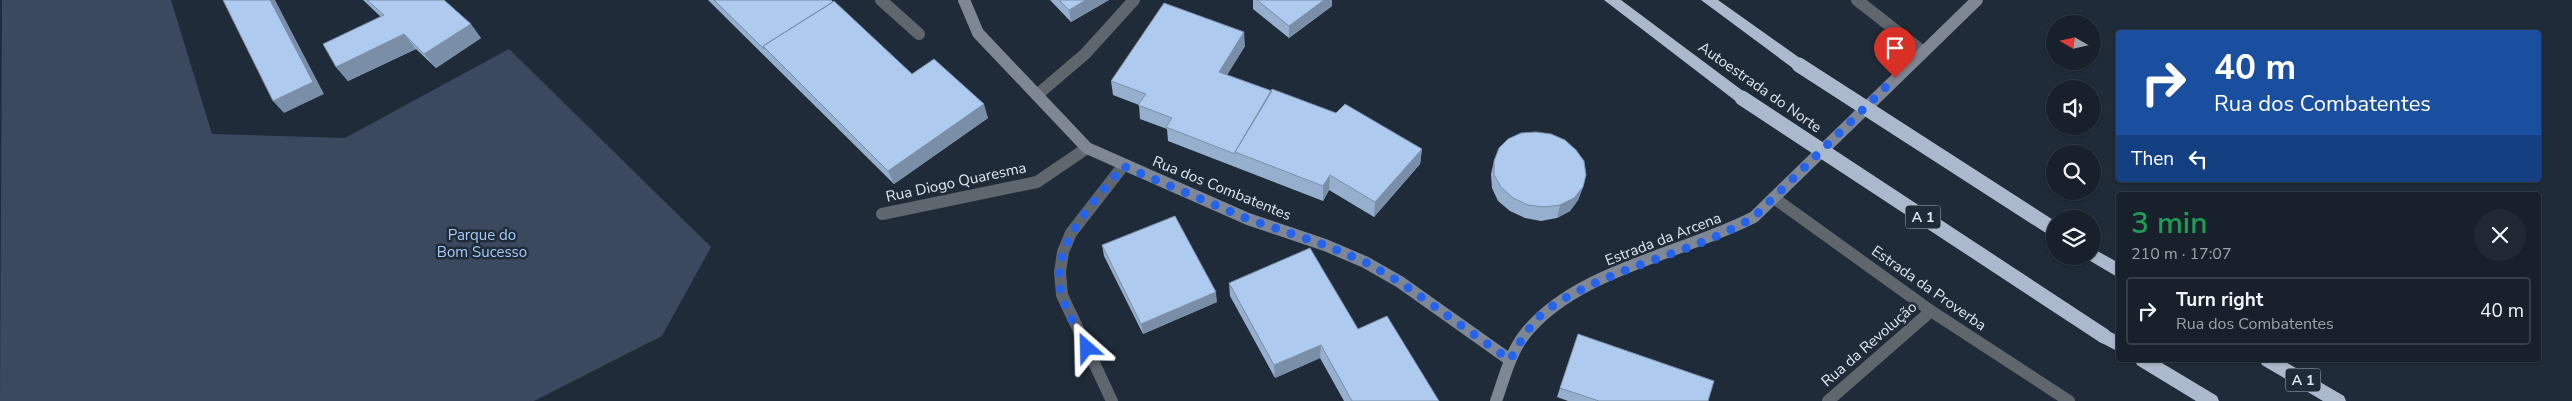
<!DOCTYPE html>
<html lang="en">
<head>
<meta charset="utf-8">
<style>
  :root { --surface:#17202b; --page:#202833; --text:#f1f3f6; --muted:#9ea3a9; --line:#363e47 }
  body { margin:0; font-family:"Nunito Sans",sans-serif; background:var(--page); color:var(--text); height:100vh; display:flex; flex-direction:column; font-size:19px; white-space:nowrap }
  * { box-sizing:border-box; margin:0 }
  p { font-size:16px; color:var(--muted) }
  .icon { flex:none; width:28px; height:28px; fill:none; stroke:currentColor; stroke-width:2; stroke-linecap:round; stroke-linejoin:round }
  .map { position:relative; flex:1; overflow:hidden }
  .side { position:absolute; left:2116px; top:192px; width:425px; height:170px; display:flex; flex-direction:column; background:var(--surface); border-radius:5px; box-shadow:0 1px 4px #0004,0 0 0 1px var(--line) }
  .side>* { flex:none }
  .banner { position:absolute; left:2116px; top:30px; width:425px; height:152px; border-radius:5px; box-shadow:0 1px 4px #0004,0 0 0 1px var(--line); background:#1a4fa0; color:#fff; overflow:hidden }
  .needle { width:32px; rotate:279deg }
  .tools { position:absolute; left:2046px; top:15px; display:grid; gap:10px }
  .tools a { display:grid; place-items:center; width:55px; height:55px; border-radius:50%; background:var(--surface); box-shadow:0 1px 4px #0004,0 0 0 1px var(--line); font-size:25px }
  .pin { position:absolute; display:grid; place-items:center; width:42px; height:42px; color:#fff; margin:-51px -21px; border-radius:50% 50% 50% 0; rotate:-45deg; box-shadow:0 0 5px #0007 }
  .pin .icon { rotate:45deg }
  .me { position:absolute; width:55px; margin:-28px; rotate:335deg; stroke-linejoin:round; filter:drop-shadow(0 0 4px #0008) }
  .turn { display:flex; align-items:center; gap:18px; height:105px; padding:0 15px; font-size:22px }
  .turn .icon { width:65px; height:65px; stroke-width:2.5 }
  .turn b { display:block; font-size:35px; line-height:42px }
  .then { display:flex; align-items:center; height:48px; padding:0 15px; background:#0003; gap:10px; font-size:19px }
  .round { display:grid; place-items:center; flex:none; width:52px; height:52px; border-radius:26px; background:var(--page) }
  .overview { display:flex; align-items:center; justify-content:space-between; height:85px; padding:0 15px }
  h1 { font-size:30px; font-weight:600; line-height:38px; color:#1e9e55 }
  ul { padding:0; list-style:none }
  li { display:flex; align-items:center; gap:15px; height:68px; margin:0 10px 8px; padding:0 5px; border:2px solid var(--line); border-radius:5px }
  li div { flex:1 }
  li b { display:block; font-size:19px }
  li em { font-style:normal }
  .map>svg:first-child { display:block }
  .green { fill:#3a495d }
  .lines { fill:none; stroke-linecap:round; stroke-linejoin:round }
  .lane { stroke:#60666d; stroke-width:12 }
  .street { stroke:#60666d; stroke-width:12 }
  .secondary { stroke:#7e8793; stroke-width:12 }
  .highway { fill:#aab9cb; fill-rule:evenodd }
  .highway-bridge { stroke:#aab9cb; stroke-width:15 }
  .wall { fill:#96afce }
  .shaded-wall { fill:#7a8ea7 }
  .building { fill:#aecbef; stroke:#7a8ea7 }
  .route { stroke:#2563eb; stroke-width:9; stroke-dasharray:0 16.2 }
  .labels { text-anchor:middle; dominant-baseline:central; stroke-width:5; stroke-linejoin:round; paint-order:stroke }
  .shield { fill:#1f2b39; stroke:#a5afb9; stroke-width:1 }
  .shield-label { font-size:14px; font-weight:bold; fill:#dfe7f0 }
  .street-label { font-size:15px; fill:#dfe7f0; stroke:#1f2b39 }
  .park-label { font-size:15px; fill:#a8caf6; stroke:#1f2b39 }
</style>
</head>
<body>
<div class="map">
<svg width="2572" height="401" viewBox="0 0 2572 401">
  <rect width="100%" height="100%" fill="#1f2b39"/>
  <path class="green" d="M2 0H171L212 134 345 138 509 49 711 247 662 336 534 401H0Z"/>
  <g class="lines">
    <path class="lane" d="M1037 95 1085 54 1134 0"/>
    <path class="street" d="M881 0 919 34
      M1857 0 1922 51
      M1774 198 1931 311 2069 401
      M882 214 1037 182 1087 148
      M1112 401 1062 295 1060 272 1063 252 1071 233 1123 166
      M1828 401 1931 311"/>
    <path class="secondary" d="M964 0 978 33 1087 148 1248 219 1325 245 1365 262 1400 282 1510 360
      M1496 401C1504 379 1510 353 1525 334 1576 270 1682 254 1754 217L1977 0"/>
    <path class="highway" d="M1604 0H1621L1747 94 1749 98 1747 102H1737Z
      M1701 0H1718L1804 61 1806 65 1804 69H1794Z
      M2092 248 2119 263V278L2087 259 2085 256H2092Z
      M2104 329 2119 336V352L2098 341 2096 336 2098 331Z
      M2135 360H2157L2217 396 2219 401H2196L2137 365Z
      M2260 360H2282L2344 396 2346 401H2323L2262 365Z"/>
    <path class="highway-bridge" d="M1799 65 2055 230
      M1742 98 2104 336"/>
  </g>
  <path class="wall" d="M363 0H444L481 38 436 68 416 49 348 81 336 67 381 17Z
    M708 0H831L912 74 988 118 894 184Z
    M1050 0H1109L1071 22Z
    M1253 0H1332V6L1289 38 1253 9Z
    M1245 46 1227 75 1422 149 1420 164 1374 217 1329 190 1323 201 1168 141 1167 129 1140 119 1139 105 1113 95 1111 81Z
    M1494 161 1583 187 1578 200 1570 211 1557 218 1541 221 1525 218 1510 211 1498 201 1492 188 1491 174Z
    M1102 245 1217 302 1143 334 1104 256Z
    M1229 283 1358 329 1439 401H1344L1320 358 1275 378 1230 296Z
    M1578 334 1708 401H1568L1557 397Z"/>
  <path class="shaded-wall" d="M270 0H275L324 94 284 113 273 101Z
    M1086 0H1109L1071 22 1069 10Z
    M1324 0H1332V6L1289 38V26Z
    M471 24 481 38 436 68 424 54Z
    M1244 32 1245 46 1220 86 1219 72Z
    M404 34 416 49 348 81 336 67Z
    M984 104 988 118 894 184 888 171Z
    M1422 149 1420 164 1374 217 1375 202Z
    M1330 175 1329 190 1323 201V186Z
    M1583 187 1578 200 1570 211 1557 218 1560 205Z
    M1216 292 1217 302 1143 334 1141 324Z
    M1321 345 1320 358 1275 378 1274 365Z"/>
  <path class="building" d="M223 0H270L313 82 273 101Z
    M367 0H444L471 24 424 54 404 34 336 67 323 44 384 15Z
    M714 0H831L833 2 763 46 764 49Z
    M1059 0H1086L1069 10Z
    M1257 0H1324L1289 26Z
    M834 1 912 74 934 59 984 104 888 171 763 46Z
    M1164 3 1244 32 1219 72 1272 91 1235 152V154L1166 127 1172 118 1138 105 1146 94 1111 81Z
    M1272 89 1336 113 1345 104 1422 149 1375 202 1330 175 1323 186 1235 152Z
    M1536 132 1551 134 1565 140 1576 150 1584 161 1586 175 1583 187 1574 198 1560 205 1544 207 1528 205 1513 198 1501 187 1494 175V161L1499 148 1508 139 1521 133Z
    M1175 216 1216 292 1141 324 1102 245Z
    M1310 248 1358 329 1387 316 1439 401H1352L1321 345 1274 365 1229 283Z
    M1578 334 1714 381 1708 401H1599L1560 388Z"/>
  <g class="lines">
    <path class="route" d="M1087 348C1079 331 1067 314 1062 296 1047 246 1095 202 1123 166L1248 219 1325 245 1365 262 1400 282 1510 360C1519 344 1527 329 1540 316 1554 303 1572 294 1589 286 1642 260 1703 248 1754 217L1895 78"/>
  </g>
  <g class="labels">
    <g class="shield">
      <rect x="1905.5" y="205.5" width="35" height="23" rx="4"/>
      <rect x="2285.5" y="368.5" width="35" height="23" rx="4"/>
    </g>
    <g class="shield-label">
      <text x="1923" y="217">A 1</text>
      <text x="2303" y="380">A 1</text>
    </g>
    <g class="street-label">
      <text transform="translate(1760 87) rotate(35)">Autoestrada do Norte</text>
      <text transform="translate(956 182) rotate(-12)">Rua Diogo Quaresma</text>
      <text transform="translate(1222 188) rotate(22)">Rua dos Combatentes</text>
      <text transform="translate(1663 239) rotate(-21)">Estrada da Arcena</text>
      <text transform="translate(1929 288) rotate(35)">Estrada da Proverba</text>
      <text transform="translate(1869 344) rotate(-41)">Rua da Revolução</text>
    </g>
    <g class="park-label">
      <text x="482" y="235">Parque do<tspan x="482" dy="17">Bom Sucesso</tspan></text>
    </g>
  </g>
</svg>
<div class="tools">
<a><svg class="needle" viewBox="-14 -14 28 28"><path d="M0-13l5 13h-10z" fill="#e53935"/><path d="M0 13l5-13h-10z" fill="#9ea3a9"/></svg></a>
<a><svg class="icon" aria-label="sound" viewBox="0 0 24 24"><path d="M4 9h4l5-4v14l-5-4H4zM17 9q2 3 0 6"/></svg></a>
<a><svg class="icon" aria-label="search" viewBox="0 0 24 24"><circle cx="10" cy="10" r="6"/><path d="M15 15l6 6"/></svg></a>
<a><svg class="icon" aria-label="layers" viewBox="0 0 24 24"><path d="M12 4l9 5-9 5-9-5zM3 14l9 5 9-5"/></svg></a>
</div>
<div class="pin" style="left:1895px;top:78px;background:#d93025"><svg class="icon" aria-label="arrive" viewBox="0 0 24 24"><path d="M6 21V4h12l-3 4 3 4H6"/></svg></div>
<svg class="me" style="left:1087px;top:348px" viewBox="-20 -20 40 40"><path d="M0-17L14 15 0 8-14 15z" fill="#2563eb" stroke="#fff" stroke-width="4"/></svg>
<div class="banner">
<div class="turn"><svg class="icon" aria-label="right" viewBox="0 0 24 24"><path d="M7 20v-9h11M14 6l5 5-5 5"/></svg><div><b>40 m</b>Rua dos Combatentes</div></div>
<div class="then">Then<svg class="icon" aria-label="left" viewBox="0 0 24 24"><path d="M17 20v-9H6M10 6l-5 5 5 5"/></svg></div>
</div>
<section class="side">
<div class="overview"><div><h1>3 min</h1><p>210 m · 17:07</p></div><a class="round"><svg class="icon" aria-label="close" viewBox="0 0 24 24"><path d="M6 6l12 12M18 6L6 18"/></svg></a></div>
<ul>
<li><svg class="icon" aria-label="right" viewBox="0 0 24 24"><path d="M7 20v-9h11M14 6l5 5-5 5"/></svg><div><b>Turn right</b><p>Rua dos Combatentes</p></div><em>40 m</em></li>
</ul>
</section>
</div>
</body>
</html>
